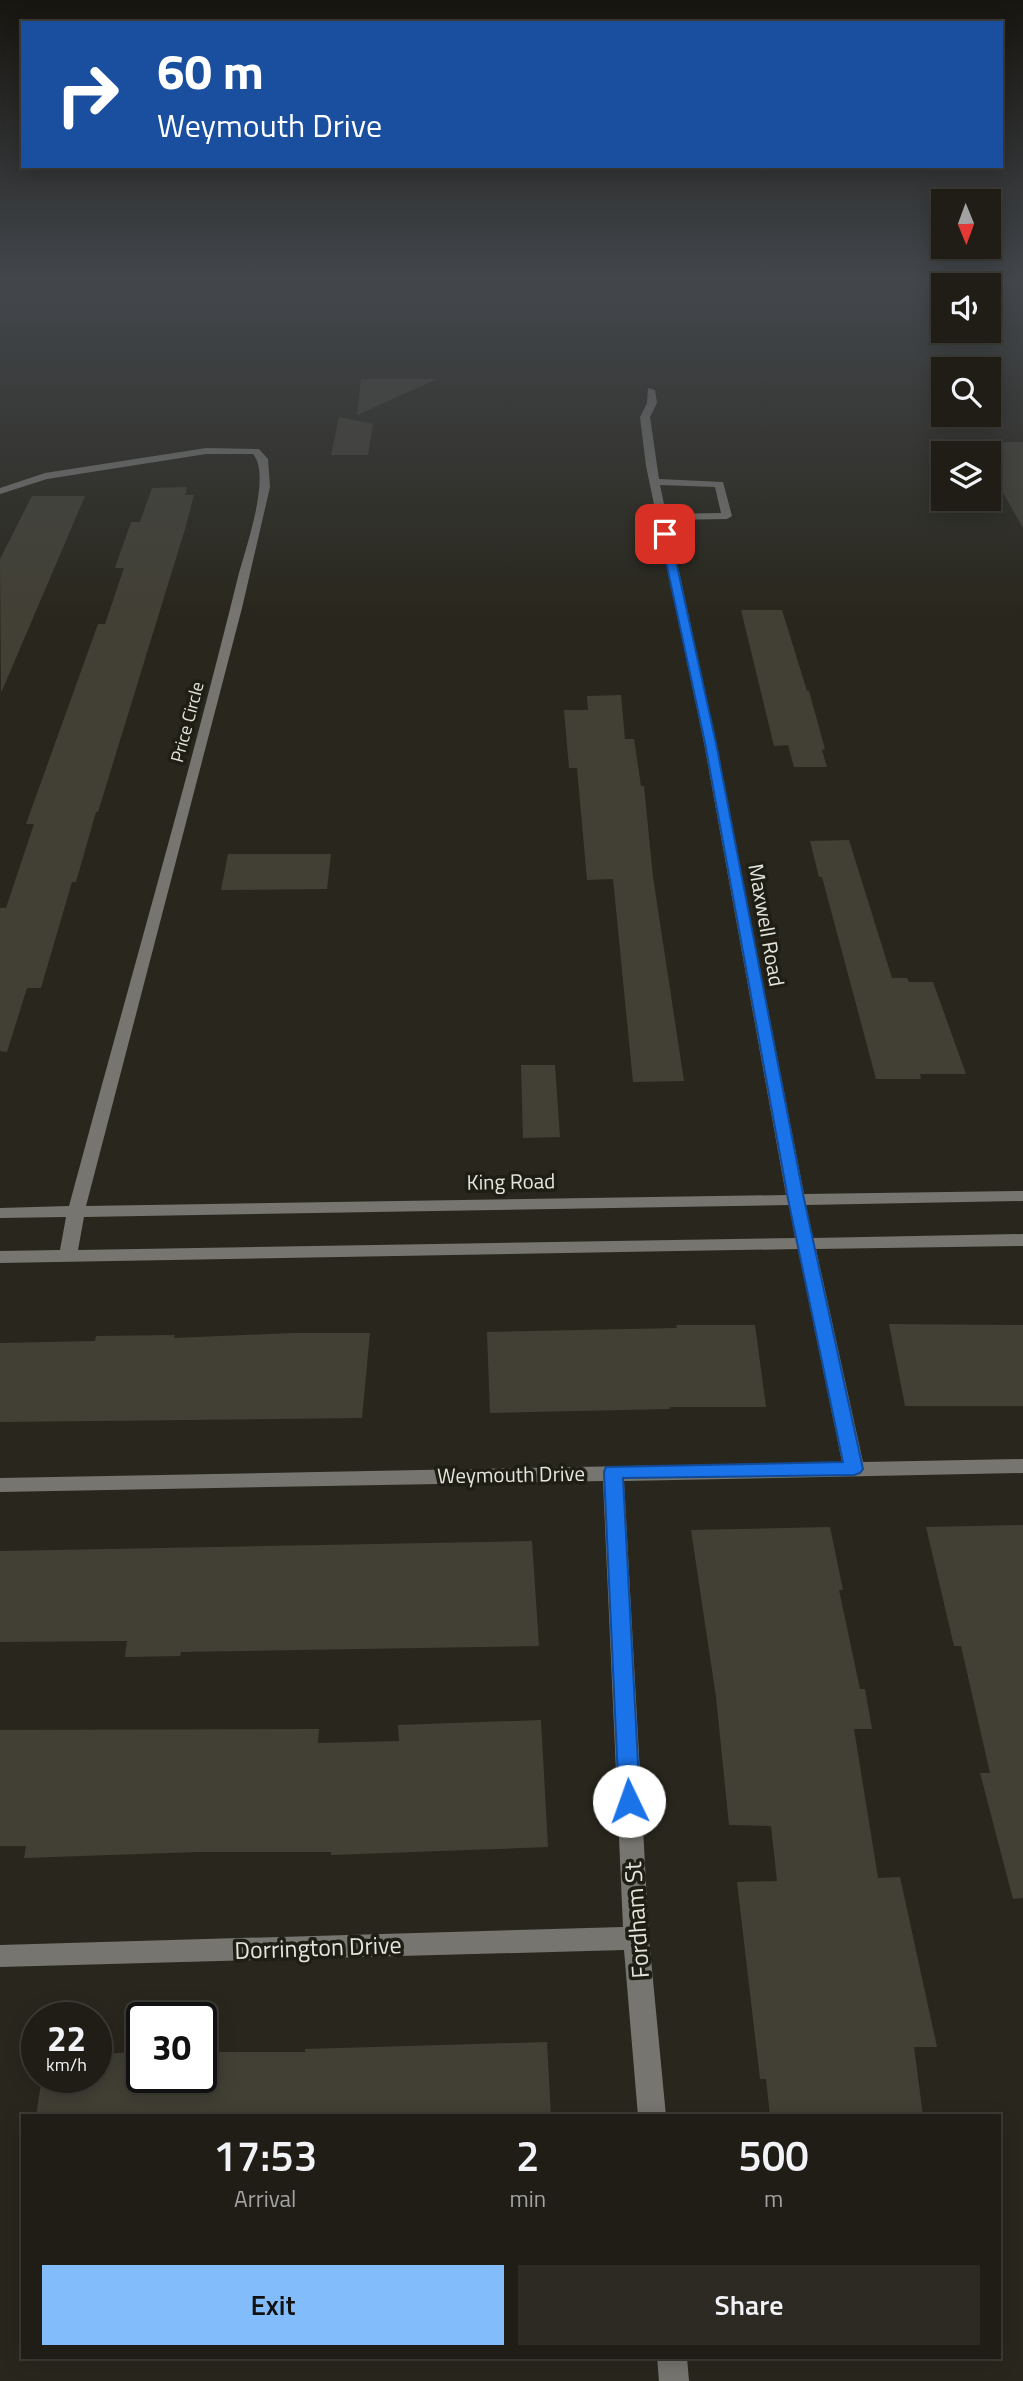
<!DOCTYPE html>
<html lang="en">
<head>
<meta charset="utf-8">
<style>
  :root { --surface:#1f1d16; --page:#2c2a23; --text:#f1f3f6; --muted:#a1a2a1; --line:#3c3b35; --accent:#82bcfa }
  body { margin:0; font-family:"Titillium Web",sans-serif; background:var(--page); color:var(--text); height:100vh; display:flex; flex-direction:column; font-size:26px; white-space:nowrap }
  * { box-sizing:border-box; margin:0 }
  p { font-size:23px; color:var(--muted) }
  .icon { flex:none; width:38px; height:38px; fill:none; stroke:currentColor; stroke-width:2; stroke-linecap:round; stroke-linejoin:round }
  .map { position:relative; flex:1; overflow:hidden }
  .panel { position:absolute; left:21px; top:2114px; width:980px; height:245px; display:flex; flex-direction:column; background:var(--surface); border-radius:0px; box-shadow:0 4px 18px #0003,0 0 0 2px var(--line) }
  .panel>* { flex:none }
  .top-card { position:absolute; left:21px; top:21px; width:982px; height:147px; border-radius:0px; box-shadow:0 4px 18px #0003,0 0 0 2px var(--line); background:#1a4fa0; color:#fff; overflow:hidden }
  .needle { width:46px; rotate:179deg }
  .fabs { position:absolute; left:931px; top:189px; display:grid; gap:14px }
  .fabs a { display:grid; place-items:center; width:70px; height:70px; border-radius:0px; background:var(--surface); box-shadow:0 4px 18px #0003,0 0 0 2px var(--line); font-size:35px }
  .speed { position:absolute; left:21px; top:2002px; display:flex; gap:14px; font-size:35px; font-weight:700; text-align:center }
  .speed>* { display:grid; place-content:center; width:91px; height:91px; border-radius:50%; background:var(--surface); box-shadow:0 4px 18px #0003,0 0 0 2px var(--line); line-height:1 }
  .speed small { font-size:18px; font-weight:400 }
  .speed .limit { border:4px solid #111; border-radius:10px; background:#fff; color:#111 }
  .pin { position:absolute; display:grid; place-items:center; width:60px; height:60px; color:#fff; margin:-30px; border-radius:14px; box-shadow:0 4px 10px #0006 }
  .me { position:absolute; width:77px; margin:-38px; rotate:357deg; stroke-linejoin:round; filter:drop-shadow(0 0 5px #0008) }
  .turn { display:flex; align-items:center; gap:24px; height:147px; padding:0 21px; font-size:32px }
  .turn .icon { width:91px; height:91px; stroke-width:2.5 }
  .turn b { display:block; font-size:49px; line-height:60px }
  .eta { display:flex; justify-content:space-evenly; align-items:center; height:119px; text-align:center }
  .eta b { font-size:42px; font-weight:600; line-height:49px }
  .primary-button { display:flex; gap:14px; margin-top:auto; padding:14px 21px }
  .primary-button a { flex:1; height:80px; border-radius:0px; background:var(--accent); color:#111; font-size:28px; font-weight:600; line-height:80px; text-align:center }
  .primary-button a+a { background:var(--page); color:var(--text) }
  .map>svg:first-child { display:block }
  .building { fill:#424035 }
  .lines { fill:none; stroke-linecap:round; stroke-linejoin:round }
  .minor { fill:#767570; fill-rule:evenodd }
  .route { fill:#1a73e8; stroke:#114b97; stroke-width:2 }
  .labels { text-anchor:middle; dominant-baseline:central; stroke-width:7; stroke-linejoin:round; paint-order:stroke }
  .far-street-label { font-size:18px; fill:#e4e4dd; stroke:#1f1e14 }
  .street-label { font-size:21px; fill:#e4e4dd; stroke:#1f1e14 }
  .near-street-label { font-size:24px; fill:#e4e4dd; stroke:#1f1e14 }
</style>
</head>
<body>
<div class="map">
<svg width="1023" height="2381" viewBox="0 0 1023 2381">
  <rect width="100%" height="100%" fill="#29271d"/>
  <path class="building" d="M361 379H437L357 415Z
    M339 417 373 424 368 455H331Z
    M1023 442V528L989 468V453H980L974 443Z
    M187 487 185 495H194L185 529 98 812H96L76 882H72L41 988H27L7 1052 0 1051V908H6L34 824H26L98 624H105L124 568H115L131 522H140L152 488Z
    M32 496H85L1 693 0 559Z
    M741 610H782L807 691H809L825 749 822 750 827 767H794L788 745 774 746Z
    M621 695 625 739H634L641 786H644L653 877 684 1081 633 1082 613 879 587 880 577 768H569L564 710H588L587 696Z
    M849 840 892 978H907L909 982H933L966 1074H920L921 1079H876L822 877H819L810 841Z
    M228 854H331L327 889 221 890Z
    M521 1065H555L560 1137 523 1138Z
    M889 1324 1023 1325V1406H905Z
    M676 1325H755L766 1407H670V1409L490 1413 487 1332 677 1328Z
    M293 1333H370L362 1418 0 1422V1343L95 1341 96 1336 175 1335 174 1338Z
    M1023 1525V1898L1013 1899 980 1773H990L961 1646H954L926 1527Z
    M830 1527 843 1590H839L860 1689H865L872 1729H854L878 1878 900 1877 937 2047H914L923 2116H770L766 2079H760L737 1882 777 1881 771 1826 729 1825 716 1697 691 1530Z
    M532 1541 539 1646 181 1652 180 1656 125 1657 127 1641 0 1642V1551Z
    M541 1720 548 1847 331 1855V1852H197L24 1858 26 1846H0V1730L319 1729 318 1743 399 1741 398 1725Z
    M547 2042 551 2116H36L42 2077H96V2054L142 2052V2077H201V2052H305V2049Z"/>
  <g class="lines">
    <path class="minor" d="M648 388 655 390 657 403 650 417 659 479 723 482 732 516 727 519 668 520 716 743 804 1194 1023 1191V1201L806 1205 813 1238 1023 1234V1246L816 1249 863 1462 1023 1459V1473L624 1481 649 1938 666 2116H638L624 1950 0 1967V1945L623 1927 603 1481 0 1492V1478L842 1462 798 1249 0 1263V1251L60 1250 66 1217 0 1218V1208L69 1206C125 997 186 788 238 577 245 550 272 475 253 454H206L47 479 0 494V488L45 473 206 448 259 449 268 459 270 487 242 608 86 1206 786 1195 704 743 646 466 640 417 647 403ZM660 485 715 487 721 513 666 514ZM789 1205 795 1238 78 1250 84 1217Z
      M657 2357H687L689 2381H659Z"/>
  </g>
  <linearGradient id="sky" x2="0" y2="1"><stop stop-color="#171510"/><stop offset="0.46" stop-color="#43474c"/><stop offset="1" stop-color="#43474c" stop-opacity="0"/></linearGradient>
  <rect width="1023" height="614" fill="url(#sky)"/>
  <path class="route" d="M665 531 670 534 716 743 804 1199 863 1469 860 1473 854 1475 623 1478 640 1801 637 1807 629 1810 622 1807 619 1801 604 1472 606 1467 843 1462 788 1199 705 743 660 534Z"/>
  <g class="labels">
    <g class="far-street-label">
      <text transform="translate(187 722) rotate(-75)">Price Circle</text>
    </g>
    <g class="street-label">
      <text transform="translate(767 925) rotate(80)">Maxwell Road</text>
      <text transform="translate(511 1181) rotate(-1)">King Road</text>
      <text transform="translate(511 1474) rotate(-1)">Weymouth Drive</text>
    </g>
    <g class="near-street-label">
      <text transform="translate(636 1920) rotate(-94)">Fordham St</text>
      <text transform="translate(318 1947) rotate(-2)">Dorrington Drive</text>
    </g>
  </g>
</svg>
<div class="fabs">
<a><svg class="needle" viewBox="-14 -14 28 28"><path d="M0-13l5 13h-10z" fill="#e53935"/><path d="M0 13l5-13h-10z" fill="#a1a2a1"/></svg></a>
<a><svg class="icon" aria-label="sound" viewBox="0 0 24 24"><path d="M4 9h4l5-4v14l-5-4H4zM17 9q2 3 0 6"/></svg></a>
<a><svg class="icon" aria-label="search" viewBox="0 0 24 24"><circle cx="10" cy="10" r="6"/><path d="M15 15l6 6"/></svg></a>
<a><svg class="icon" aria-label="layers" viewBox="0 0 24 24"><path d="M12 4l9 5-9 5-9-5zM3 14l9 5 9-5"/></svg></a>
</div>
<div class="speed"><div>22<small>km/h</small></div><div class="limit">30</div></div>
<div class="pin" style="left:665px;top:534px;background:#d93025"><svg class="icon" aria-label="arrive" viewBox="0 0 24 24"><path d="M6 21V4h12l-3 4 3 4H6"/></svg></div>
<svg class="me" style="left:629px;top:1801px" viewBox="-20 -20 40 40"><circle r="19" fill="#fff"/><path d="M0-13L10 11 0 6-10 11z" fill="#1a73e8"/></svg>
<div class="top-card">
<div class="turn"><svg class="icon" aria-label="right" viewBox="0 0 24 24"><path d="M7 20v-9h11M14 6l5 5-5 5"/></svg><div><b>60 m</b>Weymouth Drive</div></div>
</div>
<section class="panel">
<div class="eta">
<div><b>17:53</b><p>Arrival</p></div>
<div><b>2</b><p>min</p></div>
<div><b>500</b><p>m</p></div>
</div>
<div class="primary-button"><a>Exit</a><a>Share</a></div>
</section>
</div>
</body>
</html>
